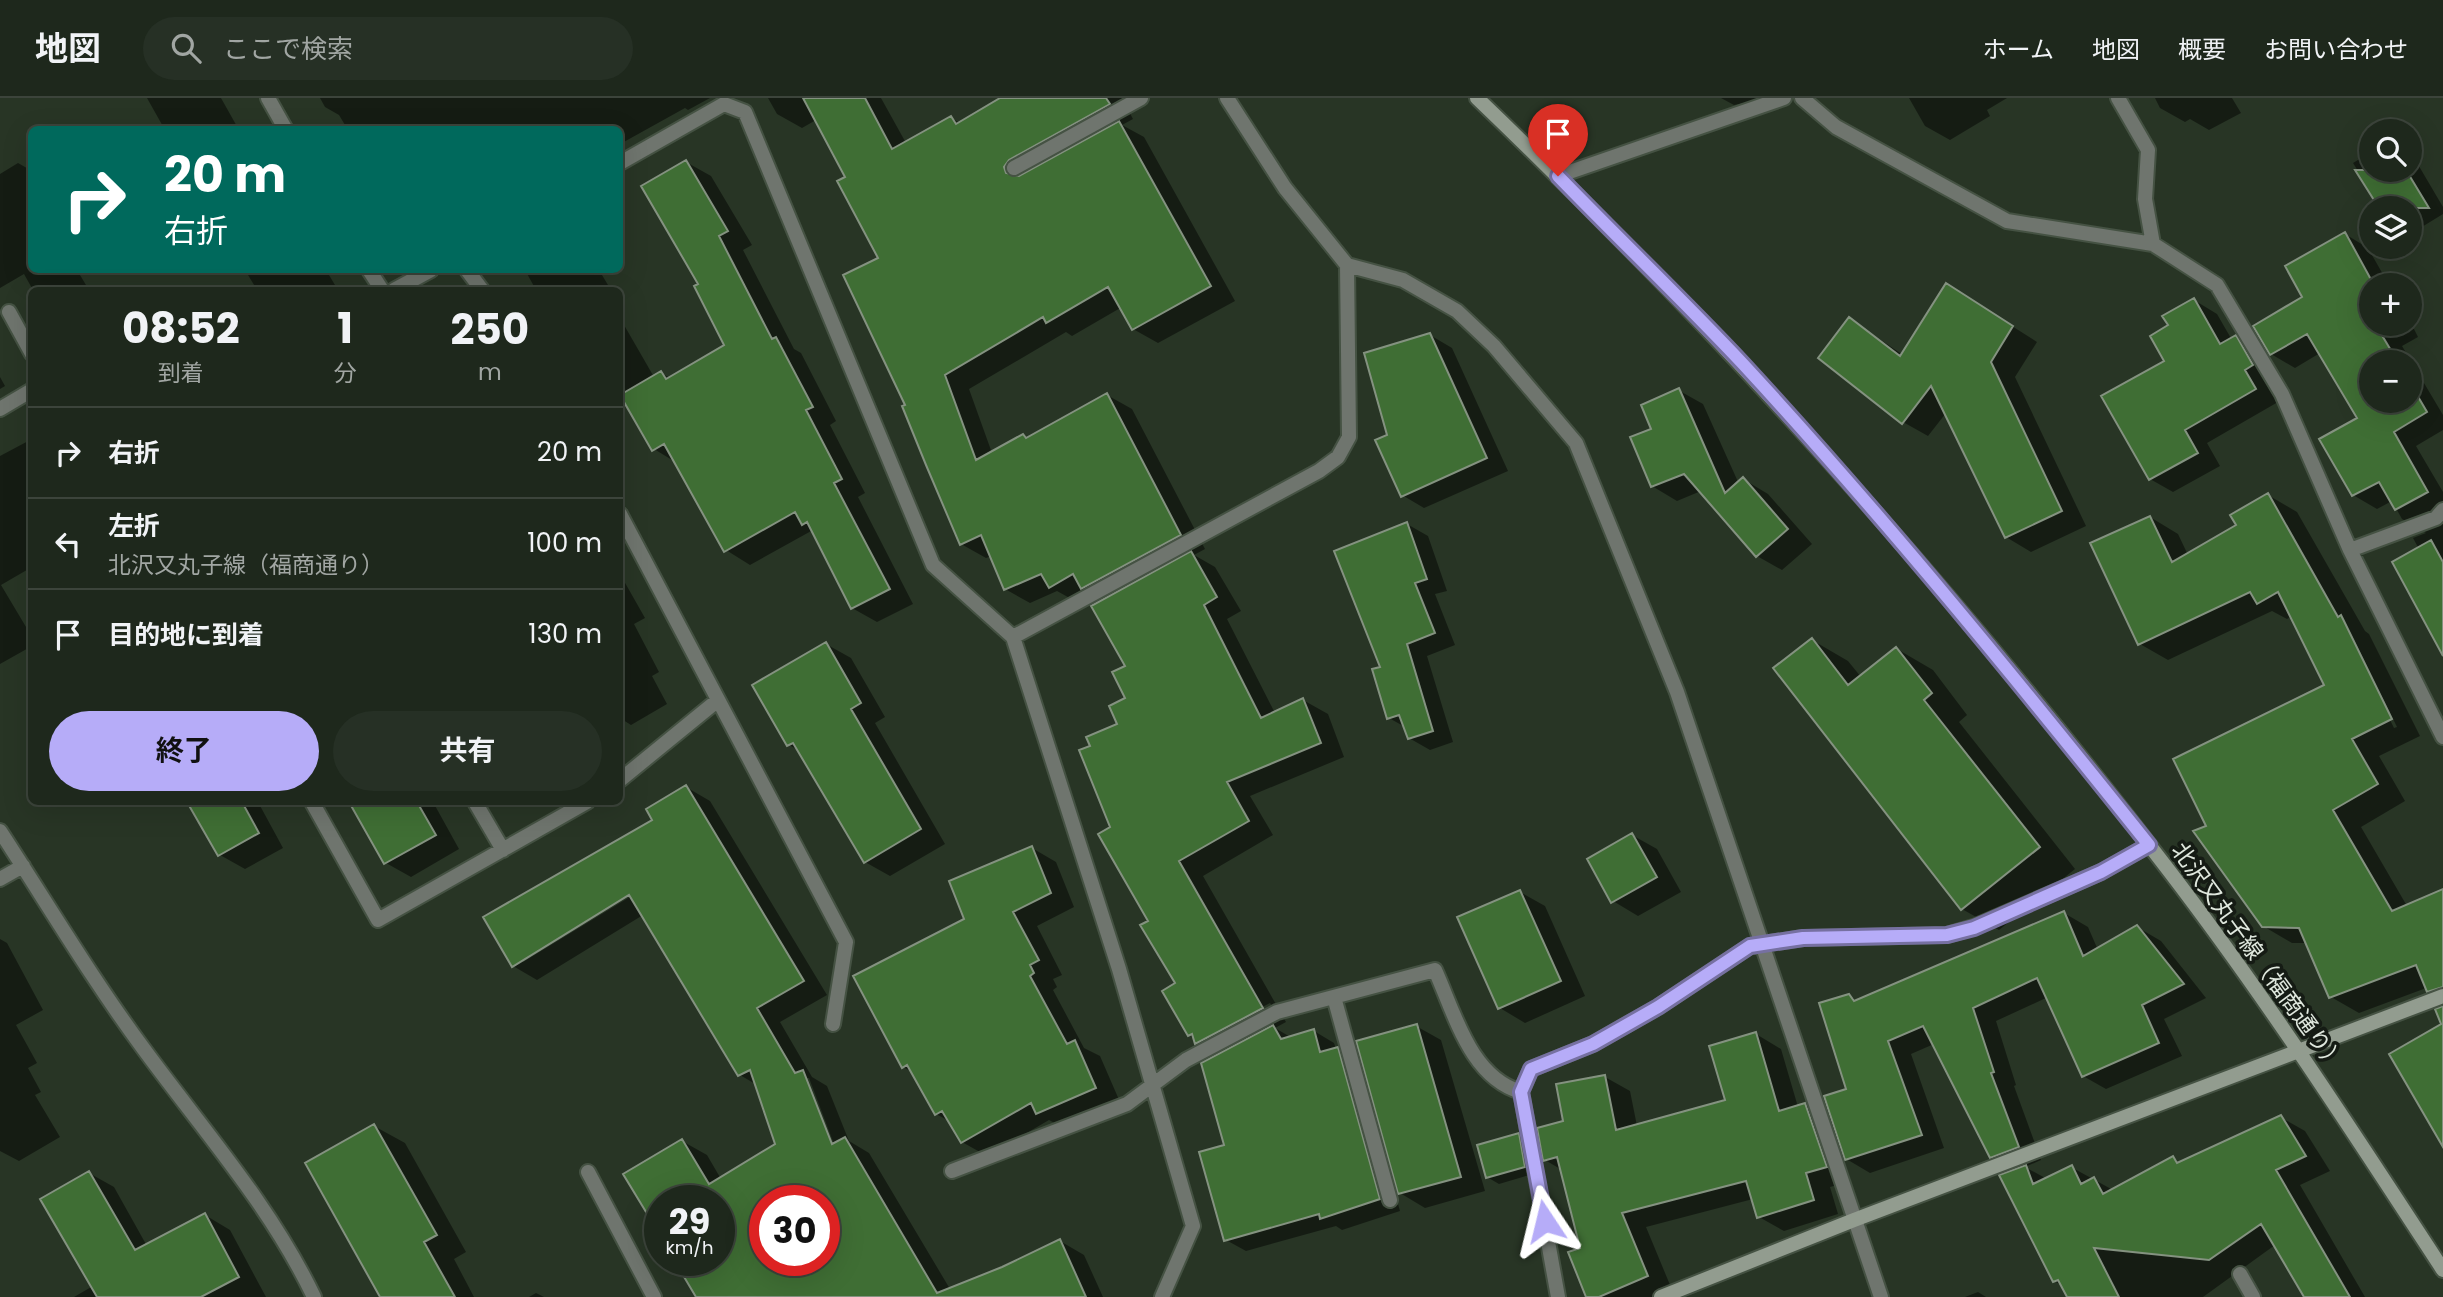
<!DOCTYPE html>
<html lang="ja">
<head>
<meta charset="utf-8">
<style>
  :root { --surface:#1e281c; --page:#263025; --text:#f1f3f6; --muted:#a1a6a3; --line:#3c443b; --accent:#b6acf8 }
  body { margin:0; font-family:Poppins,"Noto Sans JP",sans-serif; background:var(--page); color:var(--text); height:100vh; display:flex; flex-direction:column; font-size:26px; white-space:nowrap }
  * { box-sizing:border-box; margin:0 }
  p { font-size:23px; color:var(--muted) }
  .icon { flex:none; width:38px; height:38px; fill:none; stroke:currentColor; stroke-width:2; stroke-linecap:round; stroke-linejoin:round }
  .map { position:relative; flex:1; overflow:hidden }
  .sheet { position:absolute; left:28px; top:189px; width:595px; height:518px; display:flex; flex-direction:column; background:var(--surface); border-radius:10px; box-shadow:0 7px 28px #0002,0 0 0 2px var(--line) }
  .sheet>* { flex:none }
  .banner { position:absolute; left:28px; top:28px; width:595px; height:147px; border-radius:10px; box-shadow:0 7px 28px #0002,0 0 0 2px var(--line); background:#00695c; color:#fff; overflow:hidden }
  .controls { position:absolute; left:2359px; top:21px; display:grid; gap:14px }
  .controls a { display:grid; place-items:center; width:63px; height:63px; border-radius:50%; background:var(--surface); box-shadow:0 7px 28px #0002,0 0 0 2px var(--line); font-size:35px }
  .speed { position:absolute; left:644px; top:1087px; display:flex; gap:14px; font-size:35px; font-weight:700; text-align:center }
  .speed>* { display:grid; place-content:center; width:91px; height:91px; border-radius:50%; background:var(--surface); box-shadow:0 7px 28px #0002,0 0 0 2px var(--line); line-height:1 }
  .speed small { font-size:18px; font-weight:400 }
  .speed .limit { border:10px solid #d22; background:#fff; color:#111 }
  .pin { position:absolute; display:grid; place-items:center; width:60px; height:60px; color:#fff; margin:-72px -30px; border-radius:50% 50% 50% 0; rotate:-45deg; box-shadow:0 0 7px #0007 }
  .pin .icon { rotate:45deg }
  .me { position:absolute; width:77px; margin:-38px; rotate:350deg; stroke-linejoin:round; filter:drop-shadow(0 0 5px #0008) }
  .turn { display:flex; align-items:center; gap:24px; height:147px; padding:0 21px; font-size:32px }
  .turn .icon { width:91px; height:91px; stroke-width:2.5 }
  .turn b { display:block; font-size:49px; line-height:60px }
  .eta { display:flex; justify-content:space-evenly; align-items:center; height:119px; text-align:center }
  .eta b { font-size:42px; font-weight:700; line-height:49px }
  .action { display:flex; gap:14px; margin-top:auto; padding:14px 21px }
  .action a { flex:1; height:80px; border-radius:42px; background:var(--accent); color:#111; font-size:28px; font-weight:700; line-height:80px; text-align:center }
  .action a+a { background:var(--page); color:var(--text) }
  ul { padding:0; list-style:none }
  li { display:flex; align-items:center; gap:21px; height:91px; padding:0 21px; border-top:2px solid var(--line) }
  li div { flex:1 }
  li b { display:block; font-size:26px }
  li em { font-style:normal }
  header { display:flex; align-items:center; gap:42px; box-sizing:border-box; height:98px; padding:0 35px; background:var(--surface); border-bottom:2px solid var(--line) }
  header strong { font-size:33px }
  nav { display:flex; gap:38px; margin-inline-start:auto; font-size:24px }
  .search { width:490px; height:63px; background:var(--page); display:flex; align-items:center; gap:18px; box-sizing:border-box; padding:0 24px; border-radius:38px; color:var(--muted); font-size:26px }
  .map>svg:first-child { display:block }
  .shadow { fill:#0007; fill-rule:evenodd }
  .building { fill:#3f6e34; stroke:#849280; stroke-width:2; fill-rule:evenodd }
  .lines { fill:none; stroke-linecap:round; stroke-linejoin:round }
  .street-casing { stroke:#455243; stroke-width:18 }
  .secondary-casing { stroke:#455243; stroke-width:18 }
  .street { stroke:#6f756e; stroke-width:14 }
  .secondary { stroke:#929c8f; stroke-width:14 }
  .route-casing { stroke:#7670a1; stroke-width:18 }
  .route { stroke:#b6acf8; stroke-width:12 }
  .labels { text-anchor:middle; dominant-baseline:central; stroke-width:7; stroke-linejoin:round; paint-order:stroke }
  .street-label { font-size:23px; fill:#e0e8de; stroke:#151b14 }
</style>
</head>
<body>
<header>
<strong>地図</strong>
<div class="search"><svg class="icon" aria-label="search" viewBox="0 0 24 24"><circle cx="10" cy="10" r="6"/><path d="M15 15l6 6"/></svg>ここで検索</div>
<nav><a>ホーム</a><a>地図</a><a>概要</a><a>お問い合わせ</a></nav>
</header>
<div class="map">
<svg width="2443" height="1199" viewBox="0 0 2443 1199">
  <rect width="100%" height="100%" fill="#283525"/>
  <path class="shadow" d="M147 0H221L239 32H165Z
    M320 0H710L688 12 685 10 622 45 620 32H348L339 17 325 9Z
    M768 0H881L906 45 951 20 960 25 1003 0H1126L1123 2 1133 21 1122 27 1144 39 1235 203 1158 245 1133 231 1122 209 1072 238 1066 234 969 291 992 355 1023 338 1028 341 1107 297 1132 311 1205 451 1194 457 1215 469 1241 513 1227 521 1275 615 1303 602 1328 616 1344 659 1250 698 1273 737 1203 778 1286 924 1275 930 1292 940 1314 933 1334 945 1336 951 1358 962 1400 1113 1342 1132 1336 1128 1246 1153 1226 1142V1048L1219 958 1189 937 1177 886 1112 730 1092 649 1120 627 1128 601V568L1104 502 1090 494 1075 503 1057 493 1030 505 1005 491 992 458 986 460 961 446 907 308 880 161 847 79 816 22 802 30 777 16ZM1270 905 1272 908 1205 943V939Z
    M1721 0H1769L1734 7Z
    M1909 0H2007L1987 12 1990 18 1950 42 1925 28Z
    M2155 0H2232L2241 15 2209 32 2190 21 2185 24 2160 10Z
    M2371 54V72H2410V57L2413 58 2443 109V116L2412 135 2410 110H2381L2353 65Z
    M686 64 711 78 752 147 743 152 794 251 801 255 836 323 830 327 865 395 858 399 913 506 877 524 852 510 813 432 750 467 726 452 677 365 654 351 622 297 620 298V220L654 279 661 275 670 280 727 248 700 187Z
    M18 65 32 73V172H77L89 192H33L24 176 0 190V76Z
    M2345 136 2368 150 2389 187H2371V226L2410 223 2418 239 2402 248 2443 317V332L2416 348 2443 394V553L2419 451 2413 440 2426 435 2402 421 2392 403 2377 411 2353 397 2359 321 2320 255 2295 270 2271 256ZM2371 264H2410V303H2371Z
    M245 172H326L338 192H257Z
    M525 172H599L611 192H536Z
    M1947 187 2037 244 2015 279 2086 428 2031 454 2006 439 1946 315 1928 338 1903 324 1850 221 1903 257Z
    M2194 202 2217 216 2232 242 2236 239 2259 253 2275 280 2267 285 2278 304 2207 345 2220 368 2173 394 2150 381 2170 228Z
    M1430 237 1452 250 1508 373 1424 410 1402 397 1390 338Z
    M0 279 5 288 0 291Z
    M1678 292 1703 306 1739 386 1743 381 1768 396 1812 446 1782 472 1757 458 1701 393 1677 403 1652 388 1654 332Z
    M32 341V469L1 487 32 539V548L0 566V358Z
    M2268 397 2297 414 2365 533 2369 536 2420 638 2379 658 2405 703 2361 729 2407 808 2443 793V890L2437 886 2359 915 2331 899 2307 845H2292L2263 828 2208 729 2326 587 2292 518 2287 521 2272 513 2168 562 2140 546 2150 419 2178 436 2188 457 2238 428ZM2339 519H2343L2397 629 2394 630Z
    M1407 426 1428 438 1447 493 1435 496 1455 547 1427 558 1453 644 1430 652 1409 640 1405 629 1389 620 1382 570Z
    M620 476 645 520 634 526 659 574 652 578 667 606 631 627 620 620Z
    M1812 542 1848 563 1861 579 1897 551 1933 572 1967 617 1959 624 2075 771 1999 832 1962 811Z
    M826 546 851 560 885 619 875 625 945 746 890 778 865 764 800 653 789 647Z
    M686 689 710 703 827 897 780 924 812 979 827 988 849 1043 869 1055 950 1191 1060 1143 1084 1157 1103 1199H723L702 1162H719V1102H660L626 1076 682 1043 707 1057 721 1081 777 1047 757 987 740 977 643 817 537 882 513 868ZM636 791 638 794 523 864V860ZM805 980H809L837 1054 834 1055ZM765 1102H824V1162H765Z
    M189 704H258L283 750 245 771 220 757Z
    M351 704H433L459 751 411 779 386 765Z
    M1632 737 1657 751 1681 794 1638 818 1613 803Z
    M1032 750 1056 764 1074 809 1037 828 1062 877 1053 881 1057 889 1053 892 1084 950 1100 958 1120 1004 1062 1029 1049 1022 987 1058 962 1044 951 1024 936 1016 912 974 903 969 967 822Z
    M1520 794 1545 808 1585 898 1525 925 1500 910 1460 820Z
    M2064 815 2088 829 2098 852 2137 829 2161 843 2206 900 2164 921 2182 958 2106 991 2083 978 2048 899 1996 923 2016 987 2014 988 2041 1062 2025 1069 2047 1081 2071 1069 2113 1092 2173 1060 2181 1065 2280 1019 2305 1033 2330 1073 2300 1087 2365 1199H2306L2275 1147 2203 1199H2069L2063 1188 2054 1183 2016 1073 1991 1059 1934 946 1911 956 1944 1050 1870 1075 1843 1059 1851 1083 1830 1089 1838 1116 1784 1133 1759 1119 1753 1101 1646 1129 1675 1199H1588L1582 1151 1562 1072 1545 1062 1565 1024 1605 979 1630 993 1637 1028 1727 1004 1756 936 1781 951 1798 1009 1805 1006 1834 1023 1849 992V898L1858 903Z
    M0 841 7 845 43 912 16 927 37 965 28 970 41 994 35 997 60 1039 19 1063 0 1053Z
    M1416 928 1441 942 1485 1093 1425 1110 1400 1095Z
    M374 1028 405 1045 466 1154 454 1161 474 1199H378L381 1197Z
    M1518 1037 1531 1044 1536 1075 1499 1086 1487 1079Z
    M89 1075 114 1089 147 1148 205 1117 230 1132 266 1199H74L93 1188Z
    M1978 1194 1986 1199H1965Z
    M536 1195 544 1199H529Z"/>
  <path class="building" d="M803 0H865L892 51 951 18 956 26 1000 0H1106L1110 6 1009 62 1004 69 1006 75 1019 78 1119 23 1211 188 1132 232 1108 189 1046 225 1043 219 945 277 976 362 1023 336 1026 340 1107 295 1181 437 1081 491 1073 476 1049 490 1041 476 1004 492 981 437 960 447 926 367 902 308 905 307 843 177 878 160 837 83 845 79Z
    M686 62 728 133 719 138 772 241 776 239 813 309 806 312 842 381 834 385 890 491 851 511 807 424 802 427 795 414 724 454 664 346 652 353 620 297 661 273 666 281 724 247 694 188 698 186 641 88Z
    M2355 72H2406L2429 110H2379Z
    M2345 134 2374 187H2371V226H2394L2380 234 2398 264H2371V303H2410V285L2427 314 2394 334 2428 394 2395 412 2379 384 2352 398 2319 341 2357 320 2307 236 2270 257 2253 228 2302 199 2285 168Z
    M1946 185 2013 228 1991 264 2062 413 2005 440 1931 288 1902 326 1818 260 1849 219 1900 258Z
    M2194 200 2220 246 2236 237 2253 267 2245 272 2256 291 2185 332 2198 355 2149 382 2101 298 2164 263 2150 238 2168 227 2162 218Z
    M1430 235 1487 360 1401 399 1375 342 1387 337 1364 255Z
    M1679 290 1725 395 1743 379 1788 431 1756 459 1684 376 1651 389 1630 339 1651 331 1641 307Z
    M2268 395 2338 519 2341 517 2392 621 2352 641 2378 686 2333 712 2392 813 2443 791V889L2427 894 2416 867 2329 900 2299 830 2262 829 2193 733 2206 728 2173 661 2324 587 2278 494 2257 506 2250 494 2138 547 2090 445 2150 418 2172 464 2236 427 2230 417Z
    M1407 424 1427 481 1415 485 1435 535 1407 546 1433 633 1408 641 1399 617 1387 621 1372 571 1380 569 1334 453Z
    M2431 442 2443 464V558L2392 464Z
    M1191 453 1217 499 1204 507 1261 620 1303 600 1321 645 1227 684 1249 723 1179 763 1263 910 1195 946 1192 936 1188 938 1162 893 1175 885 1140 827 1148 823 1098 736 1110 729 1079 652 1090 648 1086 639 1117 626 1109 608 1125 600 1112 574 1125 568 1091 508Z
    M1812 540 1848 587 1896 549 1932 595 1924 602 2040 749 1961 812 1773 570Z
    M826 544 861 605 851 611 921 731 864 765 793 645 787 648 752 587Z
    M686 687 804 883 757 910 795 975 803 972 832 1046 845 1039 937 1195 1002 1169 1060 1141 1086 1199H696L674 1162H719V1102H660V1137L623 1076 682 1041 709 1086 775 1046 750 972 738 978 629 797 512 869 483 819 652 722 646 711ZM765 1102H824V1162H765Z
    M187 704H242L259 735 218 758Z
    M349 704H417L436 737 384 766Z
    M1632 735 1657 779 1611 805 1587 761Z
    M1032 748 1051 795 1013 814 1039 862 1030 867 1034 875 1030 878 1067 946 1075 942 1096 990 1036 1016 1031 1005 961 1045 942 1013 935 1017 907 967 902 970 853 878 964 821 949 783Z
    M1520 792 1561 883 1498 911 1457 819Z
    M2064 813 2083 858 2137 827 2184 886 2142 907 2159 945 2082 979 2037 880 1973 910 1994 974 1991 975 2019 1049 1990 1060 1923 928 1888 943 1922 1037 1845 1062 1824 998 1846 991 1819 905 1849 896 1854 903Z
    M2443 908V1049L2389 956 2441 926 2435 911Z
    M1417 926 1461 1079 1398 1096 1356 943Z
    M1273 927 1281 941 1314 931 1320 954 1338 949 1380 1101 1320 1121 1319 1116 1224 1143 1199 1054 1224 1047 1201 965Z
    M1756 934 1779 1013 1805 1005 1827 1069 1806 1075 1814 1102 1757 1120 1746 1083 1622 1115 1648 1178 1599 1199H1586L1568 1154 1580 1150 1557 1059 1543 1063 1537 1030 1563 1023 1556 986 1605 977 1616 1032 1725 1002 1709 948Z
    M2281 1017 2306 1058 2276 1072 2350 1199H2304L2261 1126 2209 1162 2094 1150 2119 1199H2067L2058 1182 2053 1184 1999 1077 2026 1067 2033 1086 2072 1067 2081 1086 2094 1079 2103 1096 2173 1058 2177 1065Z
    M374 1026 437 1137 424 1144 455 1199H380L305 1065Z
    M1519 1035 1525 1069 1486 1080 1477 1047Z
    M89 1073 135 1152 205 1115 239 1179 201 1199H97L40 1101Z"/>
  <g class="lines">
    <defs>
      <path id="street" d="M268 0 286 32
        M1802 0 1836 29 2007 123 2153 146 2217 187 2282 296 2350 452 2443 639
        M2118 0 2148 52 2145 101 2153 146
        M620 65 724 6 745 14 933 467 1013 539 1119 871 1193 1128 1162 1199
        M1014 70 1141 0
        M1558 78 1784 0
        M1347 167 1403 182 1457 213 1494 248 1576 345 1677 594 1881 1199
        M369 172 382 192
        M467 172 482 192
        M394 192 431 172
        M9 214 32 256
        M0 311 32 292
        M620 416 846 844 833 926
        M2350 452 2436 420 2443 412
        M1013 539 1319 373 1338 359 1349 339 1347 167 1285 90 1227 0
        M620 682 718 602
        M312 704 378 822 587 704
        M475 704 503 752
        M0 733C47 805 92 881 143 950 203 1032 270 1107 314 1199
        M0 781 23 768
        M1334 899 1390 1102
        M952 1073 1127 1006 1186 962 1277 914 1435 872C1455 916 1470 979 1521 994
        M588 1074 654 1199
        M2240 1176 2253 1199
        M1558 1199 1521 994 1531 971 1593 946 1658 909 1750 848 1803 840 1947 837 1974 829 2101 774 2149 747"/>
      <path id="secondary" d="M1477 0C1727 240 1960 498 2170 774 2268 902 2355 1037 2443 1172
        M1661 1199 1854 1122 2443 898"/>
    </defs>
    <use href="#street" class="street-casing"/>
    <use href="#secondary" class="secondary-casing"/>
    <use href="#street" class="street"/>
    <use href="#secondary" class="secondary"/>
  </g>
  <g class="lines">
    <defs>
      <path id="route" d="M1545 1123 1521 994 1531 971 1593 946 1658 909 1750 848 1803 840 1947 837 1974 830 2101 774 2149 747C2018 583 1885 420 1743 266 1683 202 1619 141 1558 78"/>
    </defs>
    <use href="#route" class="route-casing"/>
    <use href="#route" class="route"/>
  </g>
  <g class="labels">
    <g class="street-label">
      <text transform="translate(2258 859) rotate(54)">北沢又丸子線（福商通り）</text>
    </g>
  </g>
</svg>
<div class="controls">
<a><svg class="icon" aria-label="search" viewBox="0 0 24 24"><circle cx="10" cy="10" r="6"/><path d="M15 15l6 6"/></svg></a>
<a><svg class="icon" aria-label="layers" viewBox="0 0 24 24"><path d="M12 4l9 5-9 5-9-5zM3 14l9 5 9-5"/></svg></a>
<a>+</a>
<a>−</a>
</div>
<div class="speed"><div>29<small>km/h</small></div><div class="limit">30</div></div>
<div class="pin" style="left:1558px;top:78px;background:#d93025"><svg class="icon" aria-label="arrive" viewBox="0 0 24 24"><path d="M6 21V4h12l-3 4 3 4H6"/></svg></div>
<svg class="me" style="left:1545px;top:1123px" viewBox="-20 -20 40 40"><path d="M0-17L14 15 0 8-14 15z" fill="#b6acf8" stroke="#fff" stroke-width="4"/></svg>
<div class="banner">
<div class="turn"><svg class="icon" aria-label="right" viewBox="0 0 24 24"><path d="M7 20v-9h11M14 6l5 5-5 5"/></svg><div><b>20 m</b>右折</div></div>
</div>
<section class="sheet">
<div class="eta">
<div><b>08:52</b><p>到着</p></div>
<div><b>1</b><p>分</p></div>
<div><b>250</b><p>m</p></div>
</div>
<ul>
<li><svg class="icon" aria-label="right" viewBox="0 0 24 24"><path d="M7 20v-9h11M14 6l5 5-5 5"/></svg><div><b>右折</b></div><em>20 m</em></li>
<li><svg class="icon" aria-label="left" viewBox="0 0 24 24"><path d="M17 20v-9H6M10 6l-5 5 5 5"/></svg><div><b>左折</b><p>北沢又丸子線（福商通り）</p></div><em>100 m</em></li>
<li><svg class="icon" aria-label="arrive" viewBox="0 0 24 24"><path d="M6 21V4h12l-3 4 3 4H6"/></svg><div><b>目的地に到着</b></div><em>130 m</em></li>
</ul>
<div class="action"><a>終了</a><a>共有</a></div>
</section>
</div>
</body>
</html>
